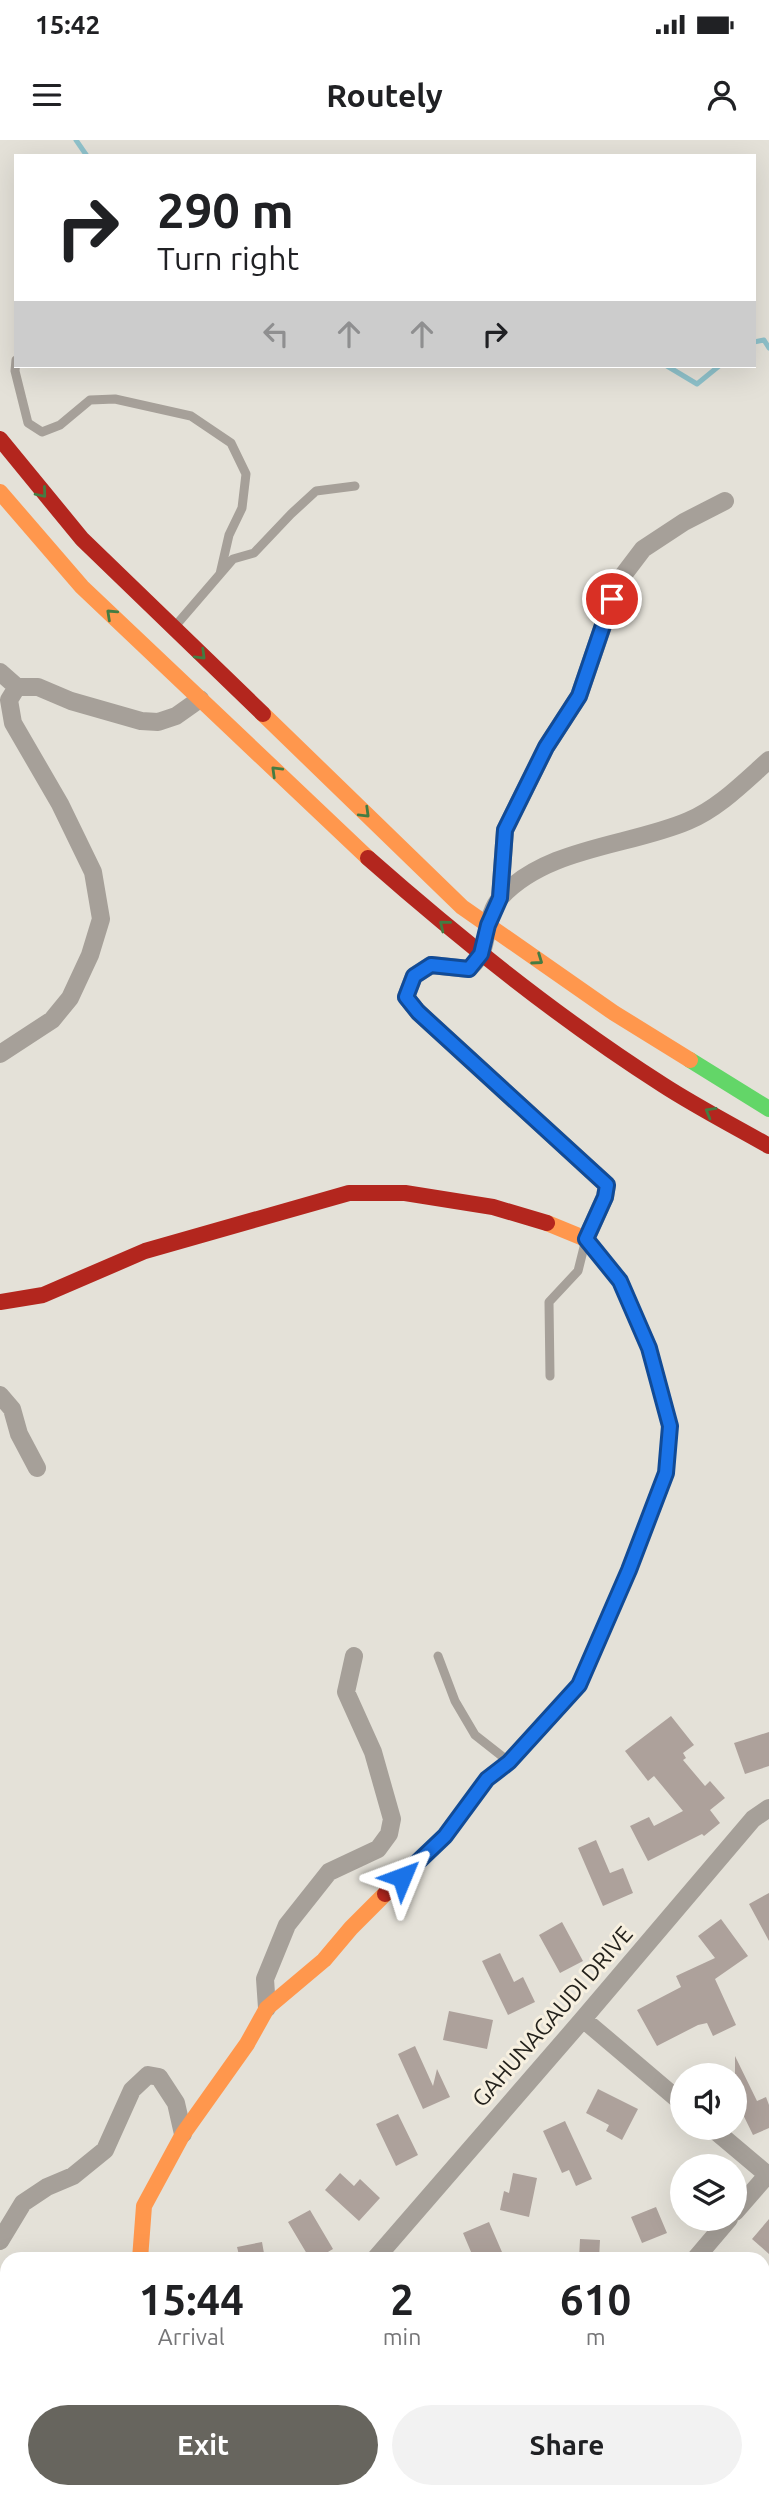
<!DOCTYPE html>
<html lang="en">
<head>
<meta charset="utf-8">
<style>
  :root { --surface:#fff; --page:#f2f2f2; --text:#202124; --muted:#757577; --accent:#67655e }
  body { margin:0; font-family:Ubuntu,sans-serif; background:var(--page); color:var(--text); height:100vh; display:flex; flex-direction:column; font-size:26px; white-space:nowrap }
  * { box-sizing:border-box; margin:0 }
  p { font-size:23px; color:var(--muted) }
  .icon { flex:none; width:38px; height:38px; fill:none; stroke:currentColor; stroke-width:2; stroke-linecap:round; stroke-linejoin:round }
  .map { position:relative; flex:1; overflow:hidden }
  .side { position:absolute; left:0px; top:2112px; width:770px; height:247px; display:flex; flex-direction:column; background:var(--surface); border-radius:21px 21px 0 0; box-shadow:0 7px 28px #0002 }
  .side>* { flex:none }
  .top-card { position:absolute; left:14px; top:14px; width:742px; height:214px; border-radius:0px; box-shadow:0 7px 28px #0002; background:#fff; color:var(--text); overflow:hidden }
  .fabs { position:absolute; left:670px; top:1923px; display:grid; gap:14px }
  .fabs a { display:grid; place-items:center; width:77px; height:77px; border-radius:50%; background:var(--surface); box-shadow:0 7px 28px #0002; font-size:35px }
  .pin { position:absolute; display:grid; place-items:center; width:60px; height:60px; color:#fff; margin:-30px; border:4px solid #fff; border-radius:50%; box-shadow:0 2px 7px #0007 }
  .me { position:absolute; width:77px; margin:-38px; rotate:46deg; stroke-linejoin:round; filter:drop-shadow(0 0 5px #0008) }
  .turn { display:flex; align-items:center; gap:24px; height:147px; padding:0 28px; font-size:32px }
  .turn .icon { width:91px; height:91px; stroke-width:2.5 }
  .turn b { display:block; font-size:49px; line-height:60px }
  .lanes { display:flex; align-items:center; height:66px; padding:0 28px; background:#0003; justify-content:center; gap:35px; direction:ltr }
  .lanes .off { opacity:.35 }
  .eta { display:flex; justify-content:space-evenly; align-items:center; height:119px; text-align:center }
  .eta b { font-size:42px; font-weight:700; line-height:49px }
  .cta { display:flex; gap:14px; margin-top:auto; padding:14px 28px }
  .cta a { flex:1; height:80px; border-radius:42px; background:var(--accent); color:#fff; font-size:28px; font-weight:700; line-height:80px; text-align:center }
  .cta a+a { background:var(--page); color:var(--text) }
  .status { display:flex; justify-content:space-between; align-items:center; height:49px; padding:0 35px; background:var(--surface); direction:ltr }
  .status svg { height:19px; fill:currentColor }
  header { display:flex; justify-content:space-between; align-items:center; height:91px; padding:0 28px; background:var(--surface); font-size:32px; font-weight:700 }
  .map>svg:first-child { display:block }
  .lines { fill:none; stroke-linecap:round; stroke-linejoin:round }
  .stream { stroke:#8fc2cb; stroke-width:5 }
  .building { fill:#ada19b }
  .lane { stroke:#a6a099; stroke-width:9 }
  .street { stroke:#a6a099; stroke-width:18 }
  .fast { stroke:#63d668; stroke-width:16 }
  .slow { stroke:#ff974d; stroke-width:16 }
  .jam { stroke:#b3261e; stroke-width:16 }
  .oneway { stroke:#447c42 }
  .route-casing { stroke:#114b97; stroke-width:18 }
  .route { stroke:#1a73e8; stroke-width:12 }
  .labels { text-anchor:middle; dominant-baseline:central; stroke-width:6; stroke-linejoin:round; paint-order:stroke }
  .street-label { font-size:23px; fill:#24221c; stroke:#f7f0e0 }
</style>
</head>
<body>
<div class="status"><b>15:42</b><svg viewBox="0 0 49 12"><path d="M0 12V9h3v3zM5 12V6h3v6zM10 12V3h3v9zM15 12V0h3v12zM26 1h20v11H26zM47 4h2v5h-2z"/></svg></div>
<header><svg class="icon" aria-label="menu" viewBox="0 0 24 24"><path d="M4 6h16M4 12h16M4 18h16"/></svg>Routely<svg class="icon" aria-label="person" viewBox="0 0 24 24"><circle cx="12" cy="8" r="4"/><path d="M4 21q1-7 8-7t8 7"/></svg></header>
<div class="map">
<svg width="769" height="2358" viewBox="0 0 769 2358">
  <rect width="100%" height="100%" fill="#e4e1d8"/>
  <g class="lines">
    <path class="stream" d="M76 0 87 16
      M754 202 764 200 769 208
      M667 226 697 244 719 226"/>
  </g>
  <path class="building" d="M671 1576 694 1605 683 1613 686 1618 683 1620 705 1646 710 1641 725 1658 710 1670 720 1683 704 1696 702 1694 648 1721 630 1686 649 1677 654 1686 683 1671 654 1636 648 1641 625 1611Z
    M769 1592V1626L745 1634 734 1603Z
    M596 1700 610 1733 623 1728 633 1753 603 1766 578 1708Z
    M769 1753V1801L749 1764Z
    M721 1779 748 1816 715 1839 736 1885 713 1896 707 1883 698 1885 657 1906 637 1870 681 1847 676 1836 715 1818 698 1796Z
    M562 1782 583 1821 560 1833 539 1795Z
    M500 1813 514 1842 523 1837 535 1862 508 1875 482 1821Z
    M449 1871 493 1880 487 1909 443 1900Z
    M415 1906 433 1946 437 1929 450 1957 423 1969 398 1914Z
    M735 1916 757 1961 766 1957 769 1965V1988L753 1995 735 1958Z
    M598 1949 638 1969 622 2000 606 1991 609 1985 586 1973Z
    M398 1974 418 2015 396 2026 376 1984Z
    M565 1981 592 2039 576 2046 569 2030 562 2033 543 1991Z
    M340 2033 354 2046 360 2039 380 2058 359 2081 325 2050Z
    M513 2033 537 2038 529 2077 500 2070 504 2051 509 2053Z
    M656 2067 667 2093 642 2103 631 2077Z
    M310 2070 333 2109 316 2119H310L288 2082Z
    M769 2079V2114L752 2099Z
    M489 2082 505 2119H474L463 2093Z
    M580 2099 600 2100 599 2119H579Z
    M262 2102 265 2119H240L237 2107Z"/>
  <g class="lines">
    <path class="lane" d="M16 220 15 231 28 283 42 292 60 285 90 260 115 259 191 276 231 303 246 334 242 368 229 395 220 434
      M177 484 233 419 254 413 291 374 316 351 355 346
      M550 1236 549 1162 578 1131 584 1107
      M438 1516 455 1561 475 1595 508 1621"/>
    <path class="street" d="M0 532 17 547
      M500 758 505 690 546 607 579 556 618 442 643 409 684 382 725 361
      M0 914 52 880 70 858 90 815 101 779 93 732 60 664 13 583 9 560 17 547H38L71 561 141 581 158 582 176 576 200 559
      M586 1099 605 1057 607 1045 418 872 406 857 414 836 431 825 469 829C474 824 480 818 482 812 488 794 488 771 501 757 547 707 630 706 688 681 719 668 744 642 769 620
      M0 1255 12 1269 19 1294 37 1328
      M267 1868 265 1839 287 1785 329 1732 378 1709 389 1694 392 1679 373 1612 346 1552 354 1516
      M583 1879 682 1963
      M712 1988 769 2036
      M735 2072 769 2033
      M0 2101 23 2063 47 2047 73 2036 105 2010 132 1950 148 1935 159 1937 176 1963 183 1994
      M375 2119 583 1879 753 1679 769 1668
      M695 2119 729 2079
      M0 2274 7 2264
      M0 2338 7 2344
      M763 2338 769 2343
      M16 2352 23 2358
      M197 2358 198 2352
      M495 2358 500 2352"/>
    <path class="fast" d="M690 920 769 969"/>
    <path class="slow" d="M0 352 82 447 368 718
      M263 574 462 767 614 873 690 920
      M547 1083 586 1099 620 1141 649 1207 670 1286 666 1333 629 1430 579 1545 564 1562
      M140 2119 144 2066 183 1994 247 1904 267 1868 324 1820 351 1788 385 1754"/>
    <path class="jam" d="M0 299 82 399 263 574
      M368 718C461 800 558 878 663 945 697 967 734 986 769 1006
      M0 1162 43 1155 145 1111 349 1053H405L493 1067 547 1083
      M385 1754 445 1696 487 1639 509 1622 564 1562"/>
  </g>
  <defs><path id="oneway-chevron" d="M-2-3.5L2.5 0L-2 3.5" fill="none" stroke-width="1.6" stroke-linecap="round" stroke-linejoin="round" transform="scale(1.75)"/></defs>
  <g class="oneway">
    <use href="#oneway-chevron" transform="translate(42 353) rotate(50)"/>
    <use href="#oneway-chevron" transform="translate(111 474) rotate(-137)"/>
    <use href="#oneway-chevron" transform="translate(201 515) rotate(44)"/>
    <use href="#oneway-chevron" transform="translate(276 631) rotate(-136)"/>
    <use href="#oneway-chevron" transform="translate(365 673) rotate(44)"/>
    <use href="#oneway-chevron" transform="translate(444 785) rotate(-141)"/>
    <use href="#oneway-chevron" transform="translate(538 820) rotate(35)"/>
    <use href="#oneway-chevron" transform="translate(710 972) rotate(-150)"/>
  </g>
  <g class="lines">
    <defs>
      <path id="route" d="M402 1737 445 1696 487 1639 509 1622 579 1545 629 1430 666 1333 670 1286 649 1208 620 1141 586 1099 605 1057 607 1045 418 872 406 857 414 836 431 825 469 829 481 814 488 785 500 758 505 690 546 607 579 556 612 459"/>
    </defs>
    <use href="#route" class="route-casing"/>
    <use href="#route" class="route"/>
  </g>
  <g class="labels">
    <g class="street-label">
      <text transform="translate(552 1876) rotate(-49)">GAHUNAGAUDI DRIVE</text>
    </g>
  </g>
</svg>
<div class="fabs">
<a><svg class="icon" aria-label="sound" viewBox="0 0 24 24"><path d="M4 9h4l5-4v14l-5-4H4zM17 9q2 3 0 6"/></svg></a>
<a><svg class="icon" aria-label="layers" viewBox="0 0 24 24"><path d="M12 4l9 5-9 5-9-5zM3 14l9 5 9-5"/></svg></a>
</div>
<div class="pin" style="left:612px;top:459px;background:#d93025"><svg class="icon" aria-label="arrive" viewBox="0 0 24 24"><path d="M6 21V4h12l-3 4 3 4H6"/></svg></div>
<svg class="me" style="left:402px;top:1737px" viewBox="-20 -20 40 40"><path d="M0-17L14 15 0 8-14 15z" fill="#1a73e8" stroke="#fff" stroke-width="4"/></svg>
<div class="top-card">
<div class="turn"><svg class="icon" aria-label="right" viewBox="0 0 24 24"><path d="M7 20v-9h11M14 6l5 5-5 5"/></svg><div><b>290 m</b>Turn right</div></div>
<div class="lanes"><svg class="icon off" aria-label="left" viewBox="0 0 24 24"><path d="M17 20v-9H6M10 6l-5 5 5 5"/></svg><svg class="icon off" aria-label="ahead" viewBox="0 0 24 24"><path d="M12 20V5M6 11l6-6 6 6"/></svg><svg class="icon off" aria-label="ahead" viewBox="0 0 24 24"><path d="M12 20V5M6 11l6-6 6 6"/></svg><svg class="icon" aria-label="right" viewBox="0 0 24 24"><path d="M7 20v-9h11M14 6l5 5-5 5"/></svg></div>
</div>
<section class="side">
<div class="eta">
<div><b>15:44</b><p>Arrival</p></div>
<div><b>2</b><p>min</p></div>
<div><b>610</b><p>m</p></div>
</div>
<div class="cta"><a>Exit</a><a>Share</a></div>
</section>
</div>
</body>
</html>
